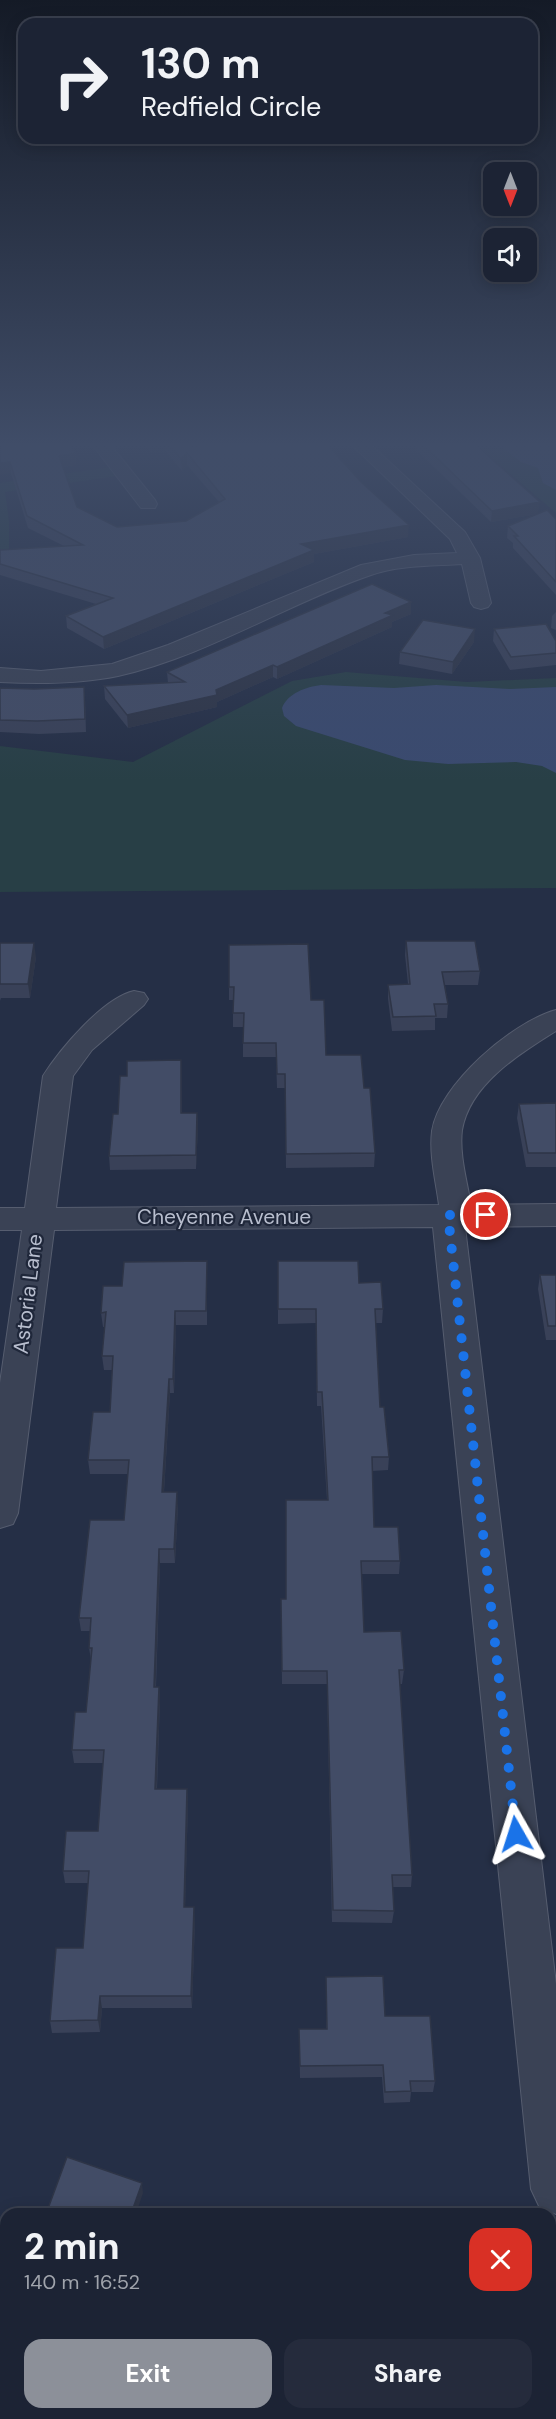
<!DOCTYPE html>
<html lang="en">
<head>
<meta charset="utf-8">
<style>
  :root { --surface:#1c2334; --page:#252b3c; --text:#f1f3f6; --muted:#a0a4ac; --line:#3a404f; --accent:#8c9099 }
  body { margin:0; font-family:"DM Sans",sans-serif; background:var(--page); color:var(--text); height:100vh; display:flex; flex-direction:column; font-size:22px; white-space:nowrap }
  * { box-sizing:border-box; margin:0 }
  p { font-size:20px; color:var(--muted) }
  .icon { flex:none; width:33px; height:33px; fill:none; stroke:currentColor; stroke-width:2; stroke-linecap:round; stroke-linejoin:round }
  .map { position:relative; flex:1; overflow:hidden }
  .drawer { position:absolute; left:0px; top:2208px; width:556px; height:212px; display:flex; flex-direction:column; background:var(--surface); border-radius:18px 18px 0 0; box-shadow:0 3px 15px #0003,0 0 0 2px var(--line) }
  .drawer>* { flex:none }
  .guide { position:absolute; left:18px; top:18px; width:520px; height:126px; border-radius:18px; box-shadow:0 3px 15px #0003,0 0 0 2px var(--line); background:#1c2334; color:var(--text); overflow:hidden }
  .needle { width:39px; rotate:180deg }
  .buttons { position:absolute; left:483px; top:162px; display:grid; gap:12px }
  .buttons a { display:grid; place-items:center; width:54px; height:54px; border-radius:12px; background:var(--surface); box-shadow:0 3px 15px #0003,0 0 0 2px var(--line); font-size:30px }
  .pin { position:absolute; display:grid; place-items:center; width:51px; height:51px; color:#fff; margin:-26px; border:3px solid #fff; border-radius:50%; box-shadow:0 2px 6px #0007 }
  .me { position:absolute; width:66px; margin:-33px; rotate:354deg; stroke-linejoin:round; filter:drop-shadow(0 0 4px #0008) }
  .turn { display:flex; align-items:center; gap:21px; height:126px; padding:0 24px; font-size:27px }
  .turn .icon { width:78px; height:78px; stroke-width:2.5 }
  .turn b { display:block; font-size:42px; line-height:51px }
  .round { display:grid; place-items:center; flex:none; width:63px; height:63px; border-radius:18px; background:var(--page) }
  .head { display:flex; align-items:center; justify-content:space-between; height:102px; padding:0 24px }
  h1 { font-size:36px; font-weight:800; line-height:45px }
  .primary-button { display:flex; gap:12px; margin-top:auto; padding:12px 24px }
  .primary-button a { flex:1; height:69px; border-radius:18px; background:var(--accent); color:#fff; font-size:24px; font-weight:800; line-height:69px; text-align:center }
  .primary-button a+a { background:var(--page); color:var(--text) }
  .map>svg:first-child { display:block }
  .green { fill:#283f46 }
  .water { fill:#3a4a6f }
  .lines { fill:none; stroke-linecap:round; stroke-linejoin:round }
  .minor-casing { stroke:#565d6f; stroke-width:2 }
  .minor { fill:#3a4255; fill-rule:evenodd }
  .wall { fill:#394158 }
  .shaded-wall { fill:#2e3547 }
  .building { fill:#424c66; stroke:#2e3547; stroke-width:1.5 }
  .route { stroke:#1a73e8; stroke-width:10; stroke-dasharray:0 18 }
  .labels { text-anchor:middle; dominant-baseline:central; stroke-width:4.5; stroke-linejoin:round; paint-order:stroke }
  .street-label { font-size:21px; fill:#b8bece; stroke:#1f273a }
</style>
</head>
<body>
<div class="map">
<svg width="556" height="2419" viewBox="0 0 556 2419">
  <rect width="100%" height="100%" fill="#252f46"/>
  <path class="green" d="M474 443H556V513Z
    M118 466 125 475 5 492 9 521V551L0 553V483Z
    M346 672 467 682 556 678V888L0 892V746L133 762 292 681Z"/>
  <path class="water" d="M496 443H556V490L543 483 538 468 521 462Z
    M321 685 394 688 436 685 510 689 556 687V773L542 766 516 762 448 764 405 760 296 726 284 716 282 708C288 693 306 687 321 685Z"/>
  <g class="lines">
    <defs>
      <path id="minor" d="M91 443H109L155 500 157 504 155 508H141Z
        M350 443H369L465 532 480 558 491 603 488 607 481 609 474 607 471 603 462 564C432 566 399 565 371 575 286 604 207 656 118 676 79 684 39 684 0 682V668L41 671 112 664 168 645 361 565 414 555 457 553 450 539Z
        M134 991 144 993 148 999 144 1005 92 1050 73 1076 56 1208 439 1205C436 1182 429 1155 432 1131 439 1085 512 1022 556 1010V1031C519 1054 470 1084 462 1130 459 1154 467 1181 471 1205L556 1204V1226L465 1227 556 1984V2214L539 2206 531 2189 433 1227 54 1230 18 1513 13 1524 0 1528V1383L22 1230H0V1208H25L43 1076C60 1049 103 998 134 991Z"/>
    </defs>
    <use href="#minor" class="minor-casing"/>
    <use href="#minor" class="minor"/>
  </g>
  <path class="wall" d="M0 443 76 453V465L63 467 77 507 117 527 186 521 219 502 187 465 182 471 166 452 152 453 144 443H326L408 537 314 554V562L104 649 67 628 66 616 96 604 0 575V550L64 546 28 528 11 473Z
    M409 443H469L538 513 556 519V595L513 548V543L507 538 508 526 537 514 491 522Z
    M411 602V614L392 622V627L277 679 273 677 217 702V707L128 728 105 699 104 686 168 683 167 672Z
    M556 612V630L551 628 552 616Z
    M494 629 556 641V665L510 670 493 641Z
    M474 642 452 674 399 664 400 652Z
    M0 688 85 699 86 732 39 734 0 732Z
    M406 941 480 971 478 985H445L448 1004 447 1018H435V1030L392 1031 388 999V985L408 984 405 955Z
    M0 943 36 957 30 998H1L0 1001Z
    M229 945 311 1000 326 1055 364 1088 375 1153 374 1167 286 1168 285 1088H277L276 1057H243V1027H233V1000H229Z
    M181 1060 182 1113H197L198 1127 196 1169 110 1170 109 1156 127 1076Z
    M556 1103V1167H526L517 1118 519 1104Z
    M207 1261V1325H176L174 1393H170L164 1492 178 1506 175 1563H160L156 1687H159L160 1700 157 1789H187L188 1802 185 1907 195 1919 192 2008H102L100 2032 52 2033 50 2021 83 1948 88 1883H65L63 1871 98 1831 103 1763H74L72 1750 86 1712 91 1660 89 1648 90 1631H81L79 1618 124 1520 128 1474H90L88 1460 110 1412 112 1370H104L102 1356 105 1327H103L101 1313 122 1286Z
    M278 1261 359 1283 383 1309 382 1323H375L380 1407 389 1457 388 1470 372 1471 374 1527 400 1561 399 1574H362L364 1632 404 1670 402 1684H400L412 1875 411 1887H393L394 1911 392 1923 332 1922 327 1684H282L281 1599H286L327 1500 321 1406H317L316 1323 278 1324Z
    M540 1275H556V1340H546L538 1289Z
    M326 1977 385 2016 435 2081 433 2092H411L410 2102 384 2103 382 2077 300 2078 299 2029H326Z"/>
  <path class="shaded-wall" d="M151 443H166V452L152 453Z
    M76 453V465L60 467 59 456Z
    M187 453V465L182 471 181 459Z
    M10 462 11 473 0 475V463Z
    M540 502 538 514 491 522 492 511Z
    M409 525 408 537 314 554V562L104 649 103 637 301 544Z
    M411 602V614L392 622V627L277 679V667L385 613Z
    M475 629 474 642 452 674 453 662Z
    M273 665V677L217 702V707L128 728 127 715 216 690Z
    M34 943 36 957 30 998 28 984Z
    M197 1113 198 1127 196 1169V1155Z
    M175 1311 176 1325 174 1393 173 1379Z
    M169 1379 170 1393 163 1506 162 1492Z
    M177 1492 178 1506 175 1563 174 1549Z
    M159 1549 160 1563 155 1700 154 1687Z
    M159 1687 160 1700 156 1802 155 1789Z
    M187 1789 188 1802 185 1919 184 1907Z
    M194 1907 195 1919 192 2008 191 1996Z
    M100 1996 102 2008 100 2032 98 2020Z
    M142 2183 143 2193 136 2214H131Z"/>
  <path class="building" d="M0 443H68L76 453 59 456 77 507 117 527 186 521 225 499 187 453 181 459 168 443H196L191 448 203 443H250V444L253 443H326L361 482 409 525 301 544 314 550 103 637 66 616 113 598 0 564V550L83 545 27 516 10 462 0 463Z
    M421 443H474L540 502 492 511Z
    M547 510 556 519V582L514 536H518L508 526Z
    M372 584 411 602 385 613 393 615 277 667 273 665 216 690 217 695 127 715 104 686 185 682 167 672Z
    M423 620 475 629 453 662 400 652Z
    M546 624 556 641V653L511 657 494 629Z
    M84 687 85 719 37 721 0 720V688L34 689Z
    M406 941H475L480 971 442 972 448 1004H434L436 1016 393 1017 388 985 410 984Z
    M0 943H34L28 984H0Z
    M308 944 311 1000H324L326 1055H361L364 1088H370L375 1153 286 1154 285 1074H277L276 1043H243L244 1013H233L234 987H229V945Z
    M181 1060V1113H197L196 1155 109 1156 113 1114H118L120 1076H127V1061Z
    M556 1103V1153H528L519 1104Z
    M207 1261 206 1311H175L173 1379H169L162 1492H177L174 1549H159L154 1687H159L155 1789H187L184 1907H194L191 1996H100L98 2020 50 2021 56 1948H83L89 1871H63L66 1831H98L104 1750H72L75 1712H86L92 1648H89L91 1618H79L90 1520H124L129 1460H88L93 1412H110L113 1356H102L106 1312 101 1313 103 1286H122L124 1262Z
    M278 1261H358L359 1283 381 1282 383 1309H375L380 1407H384L389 1457H372L374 1527H398L400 1561H361L364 1632 401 1631 404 1670H399L412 1875H392L394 1911 333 1910 327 1671H282L281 1599H286V1500H328L322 1392H317L316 1309H278Z
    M540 1275H556V1326H548Z
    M383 1976 385 2016H430L435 2081H410L411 2091 385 2092 383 2065 300 2066 299 2029H327L326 1977Z
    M67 2157 142 2183 131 2214H46Z"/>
  <linearGradient id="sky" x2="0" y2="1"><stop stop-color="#141a26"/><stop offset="0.57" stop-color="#404d68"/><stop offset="1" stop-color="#404d68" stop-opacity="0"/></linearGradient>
  <rect width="556" height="781" fill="url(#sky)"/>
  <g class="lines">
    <path class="route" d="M486 1215H448L516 1834"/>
  </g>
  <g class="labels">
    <g class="street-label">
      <text x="224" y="1217">Cheyenne Avenue</text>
      <text transform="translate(28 1294) rotate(-83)">Astoria Lane</text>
    </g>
  </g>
</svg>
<div class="buttons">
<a><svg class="needle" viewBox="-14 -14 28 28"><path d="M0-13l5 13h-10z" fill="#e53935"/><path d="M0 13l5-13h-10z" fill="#a0a4ac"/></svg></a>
<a><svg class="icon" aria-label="sound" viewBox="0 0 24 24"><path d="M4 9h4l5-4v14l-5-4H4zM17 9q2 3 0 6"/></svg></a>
</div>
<div class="pin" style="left:486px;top:1215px;background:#d93025"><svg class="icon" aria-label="arrive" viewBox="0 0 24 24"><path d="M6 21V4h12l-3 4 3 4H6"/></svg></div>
<svg class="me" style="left:516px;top:1834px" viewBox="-20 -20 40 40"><path d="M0-17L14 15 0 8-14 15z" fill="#1a73e8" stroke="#fff" stroke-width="4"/></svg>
<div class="guide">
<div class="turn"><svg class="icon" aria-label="right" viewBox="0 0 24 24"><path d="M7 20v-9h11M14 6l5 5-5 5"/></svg><div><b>130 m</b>Redfield Circle</div></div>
</div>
<section class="drawer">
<div class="head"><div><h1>2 min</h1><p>140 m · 16:52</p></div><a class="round" style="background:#d93025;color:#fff"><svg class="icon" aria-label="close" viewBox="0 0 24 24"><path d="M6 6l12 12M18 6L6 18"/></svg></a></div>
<div class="primary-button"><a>Exit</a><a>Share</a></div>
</section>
</div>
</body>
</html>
